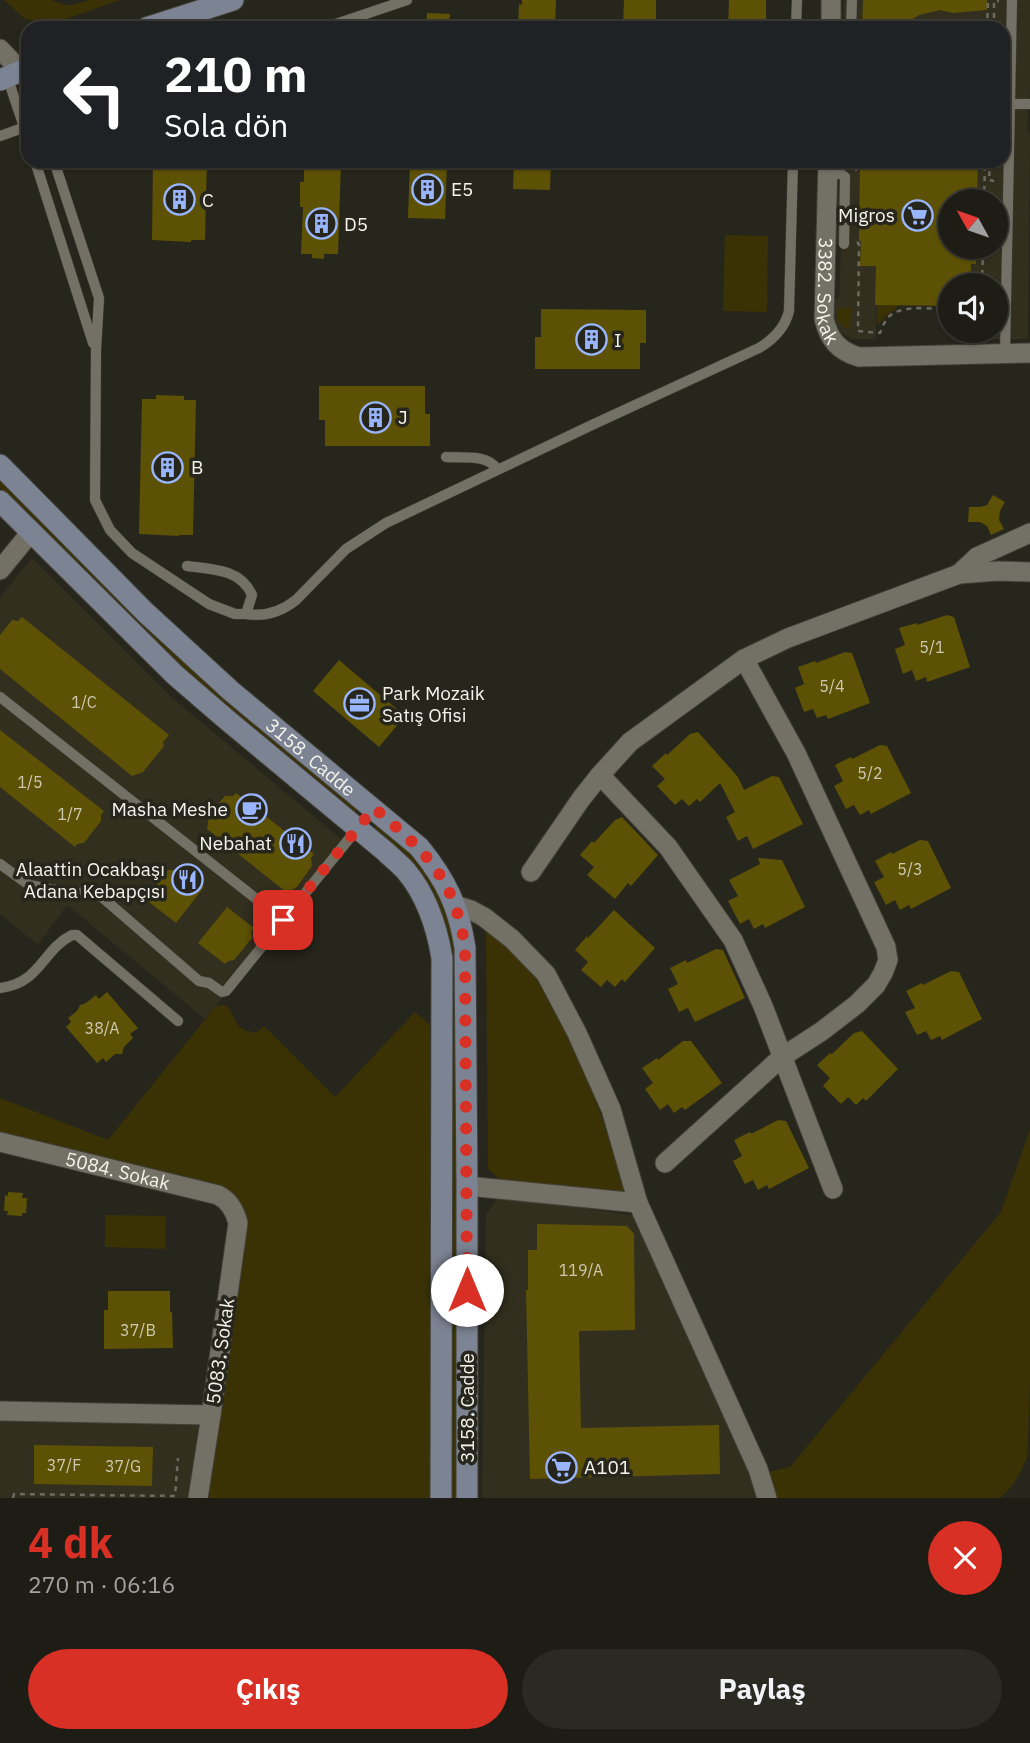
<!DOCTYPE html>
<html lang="tr">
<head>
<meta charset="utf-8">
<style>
  :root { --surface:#1d1c15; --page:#2a2922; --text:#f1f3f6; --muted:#a0a1a0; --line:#3b3a34; --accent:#d93025 }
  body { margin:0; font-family:"IBM Plex Sans",sans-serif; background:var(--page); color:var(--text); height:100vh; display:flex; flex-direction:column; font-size:26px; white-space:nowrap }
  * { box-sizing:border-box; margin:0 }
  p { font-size:23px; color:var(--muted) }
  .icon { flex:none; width:38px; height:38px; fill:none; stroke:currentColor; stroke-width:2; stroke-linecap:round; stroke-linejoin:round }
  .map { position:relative; height:1498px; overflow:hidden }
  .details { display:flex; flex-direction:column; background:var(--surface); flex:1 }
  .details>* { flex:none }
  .hud { position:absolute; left:21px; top:21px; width:989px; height:147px; border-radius:21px; box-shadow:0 2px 5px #0004,0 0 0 2px var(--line); background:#202124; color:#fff; overflow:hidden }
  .needle { width:46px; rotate:310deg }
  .tools { position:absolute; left:938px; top:189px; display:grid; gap:14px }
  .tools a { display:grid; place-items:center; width:70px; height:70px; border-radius:50%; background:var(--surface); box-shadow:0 2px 5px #0004,0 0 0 2px var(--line); font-size:35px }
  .pin { position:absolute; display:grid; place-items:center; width:60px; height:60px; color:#fff; margin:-30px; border-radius:14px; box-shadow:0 4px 10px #0006 }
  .me { position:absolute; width:77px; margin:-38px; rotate:0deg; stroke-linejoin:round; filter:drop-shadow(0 0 5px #0008) }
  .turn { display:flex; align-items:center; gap:24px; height:147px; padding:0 28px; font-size:32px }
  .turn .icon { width:91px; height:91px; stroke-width:2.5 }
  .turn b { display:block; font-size:49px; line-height:60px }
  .round { display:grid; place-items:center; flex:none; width:74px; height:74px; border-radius:37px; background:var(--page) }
  .head { display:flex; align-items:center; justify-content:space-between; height:119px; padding:0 28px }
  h1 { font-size:42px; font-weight:700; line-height:52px; color:var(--accent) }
  .cta { display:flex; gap:14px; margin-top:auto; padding:14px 28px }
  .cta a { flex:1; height:80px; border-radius:42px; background:var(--accent); color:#fff; font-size:28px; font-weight:700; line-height:80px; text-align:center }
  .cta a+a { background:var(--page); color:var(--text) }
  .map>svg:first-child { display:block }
  .built { fill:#322f1f }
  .green { fill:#3a3204 }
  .building { fill:#5d5105 }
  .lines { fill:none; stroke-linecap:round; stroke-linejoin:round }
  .lane-casing { stroke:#424139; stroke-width:11 }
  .street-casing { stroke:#424139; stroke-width:21 }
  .secondary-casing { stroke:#424139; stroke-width:23 }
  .path { stroke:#6c6b62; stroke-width:2.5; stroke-dasharray:5 5; stroke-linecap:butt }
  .lane { stroke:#737165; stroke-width:10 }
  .street { stroke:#737165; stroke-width:19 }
  .secondary { stroke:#7c8392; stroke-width:21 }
  .route { stroke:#d93025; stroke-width:12; stroke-dasharray:0 21.6 }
  .labels { text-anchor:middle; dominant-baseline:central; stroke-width:7; stroke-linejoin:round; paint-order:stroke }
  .number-label { font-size:16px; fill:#cecab2 }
  .poi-label { font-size:19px; fill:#f4f3ec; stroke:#27261c; text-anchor:start }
  .street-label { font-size:19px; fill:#f4f3ec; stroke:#27261c }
</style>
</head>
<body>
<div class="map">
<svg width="1030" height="1498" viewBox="0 0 1030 1498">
  <rect width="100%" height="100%" fill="#27261c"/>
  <path class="built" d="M844 0H1030V88L1027 129 1030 134 1028 339H968V331H996V285H971L972 247H961H996V201H950V247L876 246V339H852L837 330 834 324 835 298H839L841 245 837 244 839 161H1003V28H843Z
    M32 558 169 695 348 845 205 1019 67 905 38 945 0 914V597Z
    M499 1196 636 1216 671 1300 760 1498H482L486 1215Z
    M0 1421H199L188 1498H0Z"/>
  <path class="green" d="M4 0H51L66 5H73L90 0H120L52 24 25 19Z
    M725 235 768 236 767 312 723 311Z
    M877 305H898L895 310 886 316 879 324 877 323Z
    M838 308H851L850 328H846L838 321Z
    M0 479C71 550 139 623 214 689 260 731 311 768 360 807L354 813 243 724 105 596 0 488Z
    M378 824 407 847 438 888 454 935 456 968 457 1498H450L449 951 374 829Z
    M486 930 516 955 547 991 594 1094 627 1194 506 1185 488 1169Z
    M226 1005C237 1019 234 1030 256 1033L264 1026 335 1097 415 1012 430 1025 431 1498H206L246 1218C243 1203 237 1196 224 1189L0 1136V1098L108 1140 216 1006Z
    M1030 1129V1380L1028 1442 1027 1457 1021 1471 1012 1486 1000 1498H776L768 1472 790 1467 1001 1212Z
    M105 1215 166 1216 165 1249 105 1247Z"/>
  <path class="building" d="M522 0H556L555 26H554L553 28H521V26H518L519 4 522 5Z
    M624 0H656V28H623Z
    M729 0H766V28H728Z
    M863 0H987V10L953 13 940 10 919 15 899 28H862Z
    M427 13 450 14 449 28H426Z
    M153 161H207L205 240H191V242L152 240Z
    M304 161H341L338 254H324V259L312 258V254H301L303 207H300V182H304Z
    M410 161H447L445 219 408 218Z
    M514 161H551L550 190 513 189Z
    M860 161H978L977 201H950V247H976V264H971V285H950V306L875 305 876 266H860L861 241H859Z
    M541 309 646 310V343H640V369H535V337H541Z
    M319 386H425V414H430V446H325V420H319Z
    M156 395 184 396V400H196L193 535H179V536L139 534 142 399H156Z
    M993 495 1005 502 1000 511 999 520 1004 529 991 535 987 526 980 522H968L969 507H980L987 505Z
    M947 615 954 617 970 667 927 682 926 677 916 681 912 670 903 674 895 649 905 645 899 628 917 623V625Z
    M22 617 169 735 163 742 164 746 143 772 132 776 0 669V635L12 620 18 621Z
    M845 652 852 653 870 703 828 719 826 715 817 718 813 709 804 712 795 688 804 684 798 667 815 661 816 663Z
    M339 660 405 716 379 747 313 691Z
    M0 730 104 811 101 815V821L84 843 77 844 75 847 0 787Z
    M698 732 738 777 744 790 772 776 779 777 803 824 753 849 747 836 738 841 726 817 735 812 720 783 700 802 697 799 689 806 682 799 675 805 657 786 665 779 652 766 666 753 667 755 690 734Z
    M880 745 887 746 911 793 871 814 869 810 860 815 854 805 846 809 834 786 843 781 835 765 851 757 852 759Z
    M236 793 314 854 311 858 312 866 296 888 286 892 207 829 209 815 225 796H233Z
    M622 817 658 855 631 886 628 883 615 899 587 875 594 867 580 855 592 841 594 843 615 820Z
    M920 840 928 841 951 888 911 909 909 905 900 910 895 900 886 905 874 882 884 877 875 861 891 852 892 854Z
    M758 858 782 860 805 907 765 928 763 924 754 929 749 919 740 924 728 901 738 896 729 880 760 864Z
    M178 866 204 887 176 923 149 902 152 899 150 893 168 870H175Z
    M227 907 254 928 251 932 252 938 234 960 228 961 225 964 198 943Z
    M614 910 655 948 625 982 622 979 615 987 607 980 601 987 581 970 588 962 575 950 587 936 588 938Z
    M716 949 723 950 745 998 695 1022 688 1008 679 1012 668 989 678 984 670 968 686 960 687 963Z
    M951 971 959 972 982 1019 942 1040 940 1036 931 1040 926 1031 917 1035 905 1012 915 1008 906 991 922 983 923 985Z
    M107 992 138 1028 130 1034 133 1038 124 1047 122 1054H115L106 1062 103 1058 97 1063 66 1027 71 1022 68 1018 77 1011 80 1005 86 1003 96 995 99 999Z
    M862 1031 898 1069 866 1101 863 1098 856 1105 848 1097 841 1104 823 1086 830 1078 817 1065 830 1053 832 1054 854 1033Z
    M683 1041H691L722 1083 685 1110 682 1107 674 1113 668 1104 660 1110 645 1089 653 1083 642 1068 657 1058 658 1060Z
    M778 1120 786 1121 809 1168 769 1189 767 1185 758 1190 753 1180 745 1184 733 1161 742 1156 734 1140 750 1132 751 1134Z
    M8 1192 23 1193 22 1198H27L26 1213H22V1216L7 1215 8 1211H4L5 1195 8 1196Z
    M537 1224 627 1226 634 1234 635 1330 579 1331 581 1428 719 1425 720 1474 530 1479 526 1290H528V1250H537Z
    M108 1291H170V1312H172L173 1348 104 1349V1310H108Z
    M34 1445 153 1447 152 1486 34 1484Z"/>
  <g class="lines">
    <defs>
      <path id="lane" d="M324 28 407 0
        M796 28 797 0
        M851 28 852 0
        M7 76 28 139
        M1010 104H1030
        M0 136 28 126
        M35 161 93 343
        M54 161 99 298 96 350 95 500 110 530 132 553 209 604 235 614H246L252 595C241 569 212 569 187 566
        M827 174H841L845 177 844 244
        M1005 353 1012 0
        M446 457C463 458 487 454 497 469
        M246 614C265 617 281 612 296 600L346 549 386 523 594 424 759 348C774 339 785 328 789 311L793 161
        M0 697 283 920
        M0 864 29 885 76 894 85 892 94 894 103 898 199 981 209 983 222 992 226 991 357 829
        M0 988C41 983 42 950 72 935H77L178 1021"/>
      <g id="street">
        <path d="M831 28V0"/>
        <path d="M0 49 21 71"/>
        <path id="s1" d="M828 161 824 319C829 339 838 351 859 357L1030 353"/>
        <path d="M0 570 31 532"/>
        <path d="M959 574 977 557 1030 533"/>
        <path d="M600 775 668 847 733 940 763 1006 833 1189"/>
        <path d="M531 872 581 799 600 775 630 742 744 659 788 638 959 574 998 571 1030 572"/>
        <path d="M455 905 471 910 484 917 512 939 546 974 577 1033 611 1109 638 1203 758 1469 767 1498"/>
        <path id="s2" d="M0 1142 218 1195C230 1201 235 1211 238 1223L211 1415 198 1498"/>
        <path d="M665 1163 782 1057 822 1031 857 1004 876 985 883 973 888 960 886 947 796 753 744 659"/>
        <path d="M467 1186 638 1203"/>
        <path d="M0 1411 211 1415"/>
      </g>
      <g id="secondary">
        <path d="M146 28 233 0"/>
        <path d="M0 80 28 68"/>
        <path id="s3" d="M0 465 145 612 231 691 419 847C446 880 459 907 465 948L467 1186V1498"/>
        <path d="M0 501 175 675 226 719 386 852C392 858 400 864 406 871 427 896 437 928 442 958L441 1498"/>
      </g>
    </defs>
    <use href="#lane" class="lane-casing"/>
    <use href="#street" class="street-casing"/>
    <use href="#secondary" class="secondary-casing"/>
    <path class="path" d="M987 28 988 0
      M994 28V1H999
      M990 161 989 180 994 181
      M978 164H986
      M856 171 857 161
      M984 201 985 161
      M857 242 859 244 858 331 880 333C883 326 885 319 892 314 903 306 938 307 950 312
      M982 285 983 247
      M964 331 967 333H978L981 331
      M13 1498 14 1494 175 1496 178 1458"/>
    <use href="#lane" class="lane"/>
    <use href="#street" class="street"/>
    <use href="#secondary" class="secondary"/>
  </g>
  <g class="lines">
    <path class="route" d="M283 920 374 808C426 852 455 878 465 948L467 1290"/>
  </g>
  <defs>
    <symbol id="building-ring" viewBox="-11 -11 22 22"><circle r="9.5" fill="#27261c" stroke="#99b5fd" stroke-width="1.5"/><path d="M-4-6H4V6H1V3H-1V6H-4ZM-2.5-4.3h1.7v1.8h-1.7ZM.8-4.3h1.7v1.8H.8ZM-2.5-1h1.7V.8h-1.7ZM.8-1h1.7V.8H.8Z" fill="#99b5fd"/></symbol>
    <symbol id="supermarket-ring" viewBox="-11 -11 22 22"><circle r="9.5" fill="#27261c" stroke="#99b5fd" stroke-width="1.5"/><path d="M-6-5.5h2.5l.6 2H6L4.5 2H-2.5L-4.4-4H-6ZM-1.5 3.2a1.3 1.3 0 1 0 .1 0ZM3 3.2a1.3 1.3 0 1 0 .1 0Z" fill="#99b5fd"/></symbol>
    <symbol id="office-ring" viewBox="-11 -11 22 22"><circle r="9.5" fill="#27261c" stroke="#99b5fd" stroke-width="1.5"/><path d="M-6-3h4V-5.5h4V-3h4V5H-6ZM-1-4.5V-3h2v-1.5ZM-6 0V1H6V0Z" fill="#99b5fd"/></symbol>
    <symbol id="cafe-ring" viewBox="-11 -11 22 22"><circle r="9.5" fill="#27261c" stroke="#99b5fd" stroke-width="1.5"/><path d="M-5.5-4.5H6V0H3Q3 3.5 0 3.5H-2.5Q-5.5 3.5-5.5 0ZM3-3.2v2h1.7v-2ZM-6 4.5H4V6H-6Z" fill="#99b5fd"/></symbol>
    <symbol id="restaurant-ring" viewBox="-11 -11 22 22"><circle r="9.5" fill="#27261c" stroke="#99b5fd" stroke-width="1.5"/><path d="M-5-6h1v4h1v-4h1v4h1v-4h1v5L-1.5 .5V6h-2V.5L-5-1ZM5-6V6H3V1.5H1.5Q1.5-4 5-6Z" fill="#99b5fd"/></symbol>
  </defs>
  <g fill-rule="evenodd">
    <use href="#building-ring" x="410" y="172" width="35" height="35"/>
    <use href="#building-ring" x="162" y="182" width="35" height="35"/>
    <use href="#supermarket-ring" x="900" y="198" width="35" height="35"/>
    <use href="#building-ring" x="304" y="206" width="35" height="35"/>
    <use href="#building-ring" x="574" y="322" width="35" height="35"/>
    <use href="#building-ring" x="358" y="400" width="35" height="35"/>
    <use href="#building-ring" x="150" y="450" width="35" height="35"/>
    <use href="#office-ring" x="342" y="686" width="35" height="35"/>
    <use href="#cafe-ring" x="234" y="792" width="35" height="35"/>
    <use href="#restaurant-ring" x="278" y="826" width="35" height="35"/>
    <use href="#restaurant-ring" x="170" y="862" width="35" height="35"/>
    <use href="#supermarket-ring" x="544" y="1450" width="35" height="35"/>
  </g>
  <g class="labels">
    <g class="number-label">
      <text x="932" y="647">5/1</text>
      <text x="832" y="686">5/4</text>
      <text x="84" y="702">1/C</text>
      <text x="870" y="773">5/2</text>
      <text x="30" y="782">1/5</text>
      <text x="70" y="814">1/7</text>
      <text x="910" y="869">5/3</text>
      <text x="102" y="1028">38/A</text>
      <text x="581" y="1270">119/A</text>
      <text x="138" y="1330">37/B</text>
      <text x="64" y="1465">37/F</text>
      <text x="123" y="1466">37/G</text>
    </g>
    <g class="poi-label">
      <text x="451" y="189">E5</text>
      <text x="202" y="200">C</text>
      <text x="895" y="215" text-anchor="end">Migros</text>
      <text x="344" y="224">D5</text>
      <text x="614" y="340">I</text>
      <text x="398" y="417">J</text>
      <text x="191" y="467">B</text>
      <text x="382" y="693">Park Mozaik<tspan x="382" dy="22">Satış Ofisi</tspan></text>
      <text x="228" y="809" text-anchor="end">Masha Meshe</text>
      <text x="272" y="843" text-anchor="end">Nebahat</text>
      <text x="165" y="869" text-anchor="end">Alaattin Ocakbaşı<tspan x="165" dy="22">Adana Kebapçısı</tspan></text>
      <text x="584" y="1467">A101</text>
    </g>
    <g class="street-label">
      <text stroke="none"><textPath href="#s1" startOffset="130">3382. Sokak</textPath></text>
      <text stroke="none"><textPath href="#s3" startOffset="427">3158. Cadde</textPath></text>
      <text stroke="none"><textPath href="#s2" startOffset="121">5084. Sokak</textPath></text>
      <text transform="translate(220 1351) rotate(-82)">5083. Sokak</text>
      <text transform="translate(467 1408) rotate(-90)">3158. Cadde</text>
    </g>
  </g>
</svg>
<div class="tools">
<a><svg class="needle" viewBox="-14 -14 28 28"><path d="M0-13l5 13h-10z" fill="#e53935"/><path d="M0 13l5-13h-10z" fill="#a0a1a0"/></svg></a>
<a><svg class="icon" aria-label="sound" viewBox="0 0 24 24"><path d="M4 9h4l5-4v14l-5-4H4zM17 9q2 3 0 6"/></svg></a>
</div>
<div class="pin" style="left:283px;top:920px;background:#d93025"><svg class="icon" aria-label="arrive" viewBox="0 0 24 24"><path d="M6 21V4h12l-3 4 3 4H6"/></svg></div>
<svg class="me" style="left:467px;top:1290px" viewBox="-20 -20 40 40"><circle r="19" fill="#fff"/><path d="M0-13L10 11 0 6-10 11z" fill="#d93025"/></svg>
<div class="hud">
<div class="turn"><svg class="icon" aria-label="left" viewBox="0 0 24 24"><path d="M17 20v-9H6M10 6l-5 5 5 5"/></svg><div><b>210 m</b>Sola dön</div></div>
</div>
</div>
<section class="details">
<div class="head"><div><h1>4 dk</h1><p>270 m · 06:16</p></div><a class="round" style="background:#d93025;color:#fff"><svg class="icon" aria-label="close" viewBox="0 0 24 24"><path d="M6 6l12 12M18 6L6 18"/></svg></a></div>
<div class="cta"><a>Çıkış</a><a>Paylaş</a></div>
</section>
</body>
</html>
